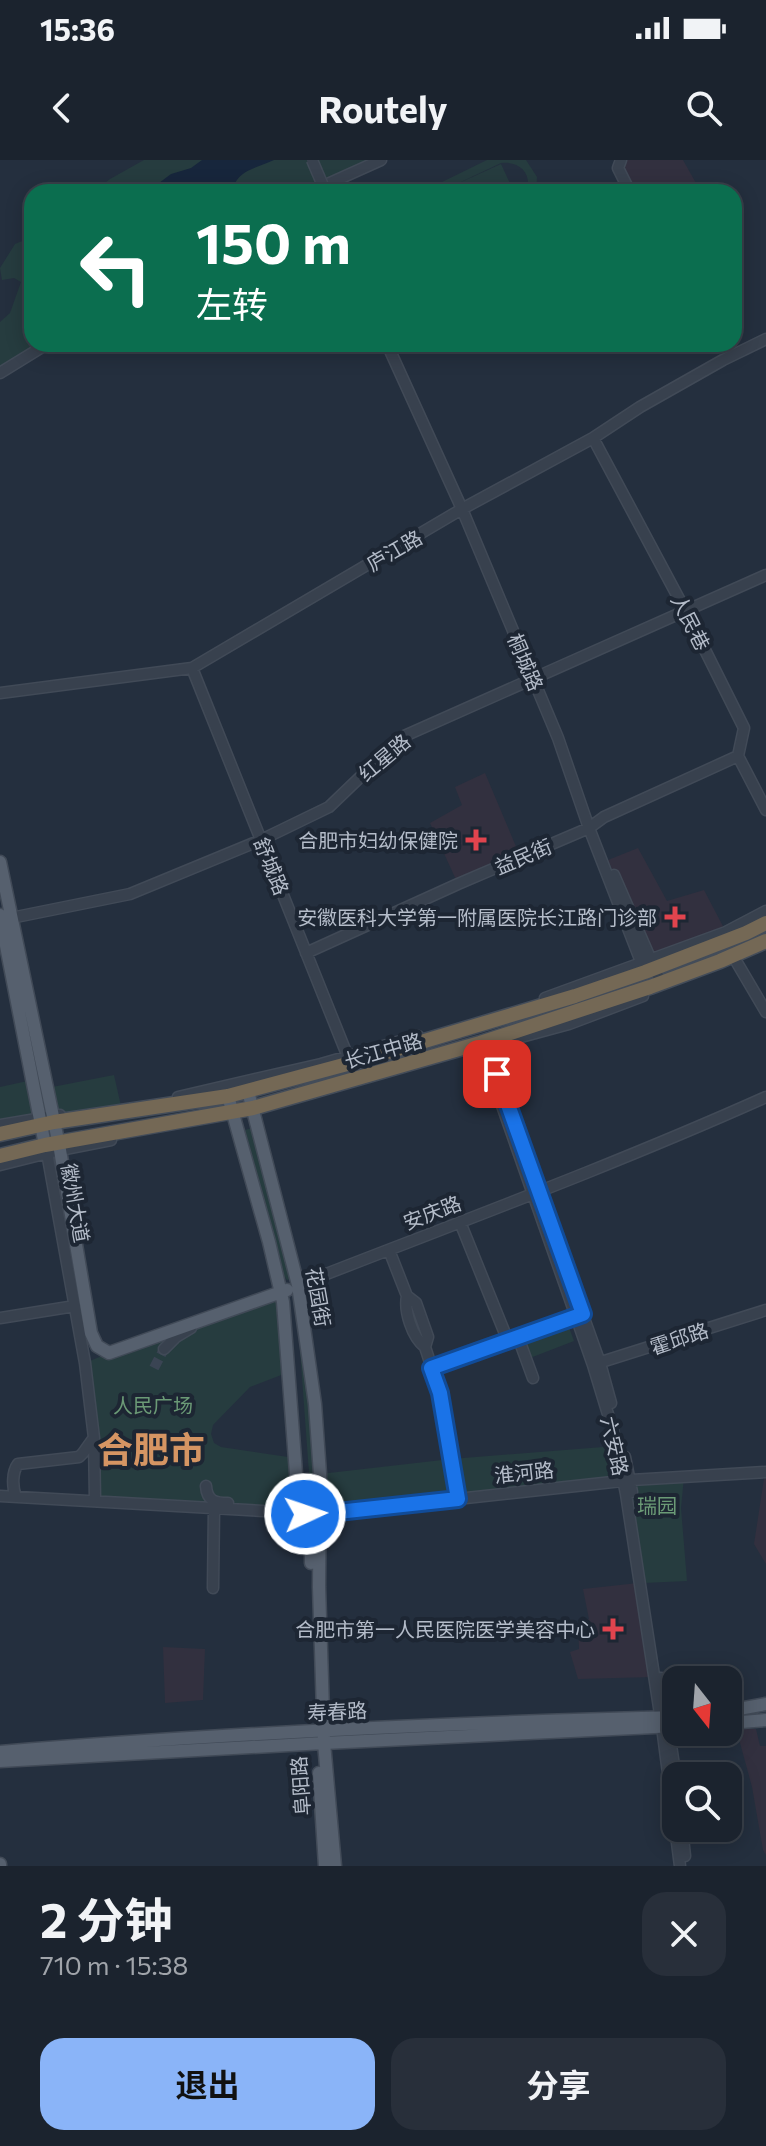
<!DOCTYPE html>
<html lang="zh">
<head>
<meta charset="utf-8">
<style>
  :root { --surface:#1b232e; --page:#282f3a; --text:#f1f3f6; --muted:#a0a4aa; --line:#39404a; --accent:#8ab4f8 }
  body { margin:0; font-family:Commissioner,"Noto Sans SC",sans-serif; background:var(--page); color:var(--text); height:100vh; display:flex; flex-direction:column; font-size:30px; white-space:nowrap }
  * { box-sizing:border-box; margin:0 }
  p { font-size:26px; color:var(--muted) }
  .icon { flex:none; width:44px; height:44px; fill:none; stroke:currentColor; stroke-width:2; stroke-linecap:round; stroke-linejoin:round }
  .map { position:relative; height:1706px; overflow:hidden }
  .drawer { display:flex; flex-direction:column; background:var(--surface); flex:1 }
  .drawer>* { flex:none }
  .guide { position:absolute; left:24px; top:24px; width:718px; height:168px; border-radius:24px; box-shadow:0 4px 20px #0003,0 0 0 2px var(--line); background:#0b6e4f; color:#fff; overflow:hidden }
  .needle { width:52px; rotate:163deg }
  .controls { position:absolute; left:662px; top:1506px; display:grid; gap:16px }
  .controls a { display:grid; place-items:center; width:80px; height:80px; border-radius:16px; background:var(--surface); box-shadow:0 4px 20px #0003,0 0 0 2px var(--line); font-size:40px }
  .pin { position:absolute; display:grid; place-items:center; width:68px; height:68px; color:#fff; margin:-34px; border-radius:16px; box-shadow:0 4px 12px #0006 }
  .me { position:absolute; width:88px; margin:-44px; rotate:87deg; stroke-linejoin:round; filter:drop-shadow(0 0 6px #0008) }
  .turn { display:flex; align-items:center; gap:28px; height:168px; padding:0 40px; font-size:36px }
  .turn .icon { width:104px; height:104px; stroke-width:2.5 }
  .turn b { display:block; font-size:56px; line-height:68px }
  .round { display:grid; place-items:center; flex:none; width:84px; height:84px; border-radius:24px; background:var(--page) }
  .head { display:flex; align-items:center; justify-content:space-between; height:136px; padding:0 40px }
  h1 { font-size:48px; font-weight:700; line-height:60px }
  .primary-button { display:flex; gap:16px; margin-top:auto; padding:16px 40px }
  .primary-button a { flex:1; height:92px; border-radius:24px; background:var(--accent); color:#111; font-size:32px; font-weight:700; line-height:92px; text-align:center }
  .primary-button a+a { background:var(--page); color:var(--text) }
  .status { display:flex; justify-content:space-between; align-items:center; height:56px; padding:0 40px; background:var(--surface); direction:ltr }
  .status svg { height:22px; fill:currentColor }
  header { display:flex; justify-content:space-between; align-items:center; height:104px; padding:0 40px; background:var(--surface); font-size:36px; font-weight:700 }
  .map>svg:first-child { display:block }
  .medical { fill:#32303f }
  .green { fill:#263c3f }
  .water { fill:#17263c }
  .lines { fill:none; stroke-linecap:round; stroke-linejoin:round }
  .minor-tunnel { stroke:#3a4453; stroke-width:10; stroke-dasharray:10 5; stroke-linecap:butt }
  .minor-casing { stroke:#414a57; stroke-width:13 }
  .major-casing { stroke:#414a57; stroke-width:15 }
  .highway-casing { stroke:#434c59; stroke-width:17 }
  .minor { stroke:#38414e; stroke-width:10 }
  .major { stroke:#56606e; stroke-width:12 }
  .highway { stroke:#746855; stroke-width:14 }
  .minor-bridge-casing { stroke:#414a57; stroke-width:13; stroke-linecap:butt }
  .minor-bridge { stroke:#38414e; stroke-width:10 }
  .route-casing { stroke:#114b97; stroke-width:20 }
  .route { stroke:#1a73e8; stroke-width:14 }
  .health-dot { fill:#e0444e; stroke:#1d2633; stroke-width:3 }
  .labels { text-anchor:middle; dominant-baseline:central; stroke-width:8; stroke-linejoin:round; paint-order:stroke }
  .street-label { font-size:20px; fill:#b4bcc9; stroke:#1d2633 }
  .poi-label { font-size:20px; fill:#b4bcc9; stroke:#1d2633; text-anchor:end }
  .park-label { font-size:20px; fill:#6b9a76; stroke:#1d2633 }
  .town-label { font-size:36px; font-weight:bold; fill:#d59563; stroke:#1d2633 }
</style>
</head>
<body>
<div class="status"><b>15:36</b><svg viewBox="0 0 49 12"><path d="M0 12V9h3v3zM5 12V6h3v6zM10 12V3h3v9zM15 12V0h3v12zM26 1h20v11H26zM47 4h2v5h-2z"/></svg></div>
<header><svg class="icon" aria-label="back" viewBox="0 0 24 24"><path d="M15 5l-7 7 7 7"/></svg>Routely<svg class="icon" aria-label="search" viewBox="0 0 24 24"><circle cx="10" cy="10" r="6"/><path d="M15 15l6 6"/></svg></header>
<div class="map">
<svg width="766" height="1706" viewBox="0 0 766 1706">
  <rect width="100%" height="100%" fill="#242f3e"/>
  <path class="medical" d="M621 0H683L701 32H630Z
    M485 613 520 696 458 724 430 663 462 645 455 627Z
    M638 688 667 741 704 730 726 772 650 799 608 700Z
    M765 1312H766V1404L754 1384Z
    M638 1423 654 1517 578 1519 570 1492 579 1489 578 1463 589 1459 583 1429Z
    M163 1487 205 1489 203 1540 165 1543Z
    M736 1568 756 1569 760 1586H766V1695L763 1690 752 1627Z"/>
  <path class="green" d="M144 0H377L306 32H94L110 19Z
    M487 0H526L537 17 536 32H527C532 13 520 1 501 3L446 29 501 4 514 32H444L443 30 431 32 440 23Z
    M32 77V184H40L0 207V162L10 153 21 122 14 118 2 120 0 108 15 84Z
    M114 915 121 946 53 956 47 928Z
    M32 920 40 957 0 965V927Z
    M255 967 291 1119 287 1120 284 1116 245 970Z
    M282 1132 289 1212 250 1227 213 1265 211 1274 214 1283 221 1287 295 1298 299 1353 95 1340 85 1203 109 1193Z
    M301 1146 315 1316 313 1317 309 1313 297 1150Z
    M567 1162 574 1181 530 1198 524 1177Z
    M615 1283 623 1321 319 1354 320 1314 451 1299 603 1287Z
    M684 1317 681 1348 687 1421 643 1423 631 1320Z"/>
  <path class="water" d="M202 0H274C262 6 244 9 237 20 234 24 232 28 229 32H147L171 14 191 8Z"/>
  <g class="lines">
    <path class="minor-tunnel" d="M154 1208 164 1189"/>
    <defs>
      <path id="minor" d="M621 0 618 8 630 32
        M310 32 381 0
        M387 184 462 349 558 578 589 668 643 807
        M0 213 47 184
        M593 278 685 450 744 568 738 596 766 650
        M192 508 350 902
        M0 533 192 508 462 349 593 278 640 247 723 200 766 179
        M614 715 661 823
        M6 759 130 734 261 680 329 647 402 577 766 415
        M306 793 458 724 589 668 604 657 738 596
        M736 801 766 852
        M545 838 726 772 766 751
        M510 880 569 864 643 836
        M480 883 593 1205 614 1274 626 1334 662 1567 680 1706
        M178 937 321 904 418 876
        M0 965 60 955
        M46 987 85 1203 94 1278 95 1340
        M0 1005 60 990 111 980
        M540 1035 600 1203 611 1243
        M460 1062 508 1181
        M389 1090 407 1136 416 1143 428 1177 425 1187 440 1233 458 1339
        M298 1125C454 1064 612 1006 766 937
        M407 1136C404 1151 412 1177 425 1187
        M0 1158 75 1146
        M518 1177 533 1218
        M164 1189 176 1177 191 1168
        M595 1204 766 1150
        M431 1208 581 1155
        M625 1297 632 1332
        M206 1326C207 1341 215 1343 228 1343
        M0 1336 299 1353
        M16 1337C12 1327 12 1312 18 1304L79 1297 83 1293 93 1279
        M305 1354H319L631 1320 766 1312
        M213 1428 214 1349
        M661 1518 676 1619
        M682 1668 685 1696"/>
      <path id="major" d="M0 702 60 990 91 1173 97 1186 109 1193 287 1130
        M0 755 45 985
        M248 931 298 1125 315 1244 320 1314 319 1427 324 1583 335 1706
        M228 936 269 1082 283 1142 299 1353 311 1386V1403
        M728 1551 766 1544
        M728 1563 766 1560
        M0 1592C225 1573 451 1563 676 1557
        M0 1601 324 1583 676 1566
        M319 1613 325 1706
        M0 1704V1706"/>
      <path id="highway" d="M0 974 54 962 228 936 351 903 575 836 645 812 746 773 766 763
        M0 996 45 985 253 948 480 883 650 827 720 801 766 781"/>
    </defs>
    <use href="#minor" class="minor-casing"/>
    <use href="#major" class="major-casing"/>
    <use href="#highway" class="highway-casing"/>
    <use href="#minor" class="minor"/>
    <use href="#major" class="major"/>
    <use href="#highway" class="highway"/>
    <defs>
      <path id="minor-bridge" d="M312 0 324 28"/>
    </defs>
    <use href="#minor-bridge" class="minor-bridge-casing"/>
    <use href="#minor-bridge" class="minor-bridge"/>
  </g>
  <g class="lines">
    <defs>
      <path id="route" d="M305 1354H319L458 1339 440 1233 431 1208 583 1154 497 914"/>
    </defs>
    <use href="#route" class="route-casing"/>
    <use href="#route" class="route"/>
  </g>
  <g class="health-dot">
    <path d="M472 668h8v8h8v8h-8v8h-8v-8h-8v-8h8z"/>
    <path d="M671 745h8v8h8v8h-8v8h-8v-8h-8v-8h8z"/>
    <path d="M609 1457h8v8h8v8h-8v8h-8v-8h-8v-8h8z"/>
  </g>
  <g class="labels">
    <g class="street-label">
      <text transform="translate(394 390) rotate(-30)">庐江路</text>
      <text transform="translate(691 462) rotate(63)">人民巷</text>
      <text transform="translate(526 502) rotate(67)">桐城路</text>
      <text transform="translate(384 597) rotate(-40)">红星路</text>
      <text transform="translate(523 696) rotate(-23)">益民街</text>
      <text transform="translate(272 706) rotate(68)">舒城路</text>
      <text transform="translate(383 890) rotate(-16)">长江中路</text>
      <text transform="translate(76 1043) rotate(80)">徽州大道</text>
      <text transform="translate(432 1052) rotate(-21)">安庆路</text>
      <text transform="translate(319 1137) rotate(80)">花园街</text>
      <text transform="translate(679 1178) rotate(-18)">霍邱路</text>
      <text transform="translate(615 1286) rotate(77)">六安路</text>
      <text transform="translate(524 1312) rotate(-6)">淮河路</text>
      <text transform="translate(337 1551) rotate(-3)">寿春路</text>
      <text transform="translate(300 1626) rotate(-94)">阜阳路</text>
    </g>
    <g class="poi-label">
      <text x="458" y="680">合肥市妇幼保健院</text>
      <text x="657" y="757">安徽医科大学第一附属医院长江路门诊部</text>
      <text x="595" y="1469">合肥市第一人民医院医学美容中心</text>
    </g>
    <g class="park-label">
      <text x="153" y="1245">人民广场</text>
      <text x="657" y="1345">瑞园</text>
    </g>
    <g class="town-label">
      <text x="151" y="1288">合肥市</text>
    </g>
  </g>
</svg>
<div class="controls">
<a><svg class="needle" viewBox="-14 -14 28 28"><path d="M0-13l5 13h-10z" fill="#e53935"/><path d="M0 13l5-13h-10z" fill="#a0a4aa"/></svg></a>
<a><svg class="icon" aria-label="search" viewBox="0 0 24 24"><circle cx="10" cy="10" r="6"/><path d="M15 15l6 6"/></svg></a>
</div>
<div class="pin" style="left:497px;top:914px;background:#d93025"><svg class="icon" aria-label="arrive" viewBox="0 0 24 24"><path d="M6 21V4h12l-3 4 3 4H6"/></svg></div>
<svg class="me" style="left:305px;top:1354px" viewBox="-20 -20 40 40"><circle r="17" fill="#1a73e8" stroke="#fff" stroke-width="3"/><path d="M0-11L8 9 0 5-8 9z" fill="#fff"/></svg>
<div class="guide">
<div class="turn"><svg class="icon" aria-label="left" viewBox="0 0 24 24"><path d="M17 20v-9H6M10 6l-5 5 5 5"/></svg><div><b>150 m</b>左转</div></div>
</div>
</div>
<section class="drawer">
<div class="head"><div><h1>2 分钟</h1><p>710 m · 15:38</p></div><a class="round"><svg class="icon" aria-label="close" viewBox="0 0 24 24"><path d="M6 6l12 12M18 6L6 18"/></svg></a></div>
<div class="primary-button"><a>退出</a><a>分享</a></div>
</section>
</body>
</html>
